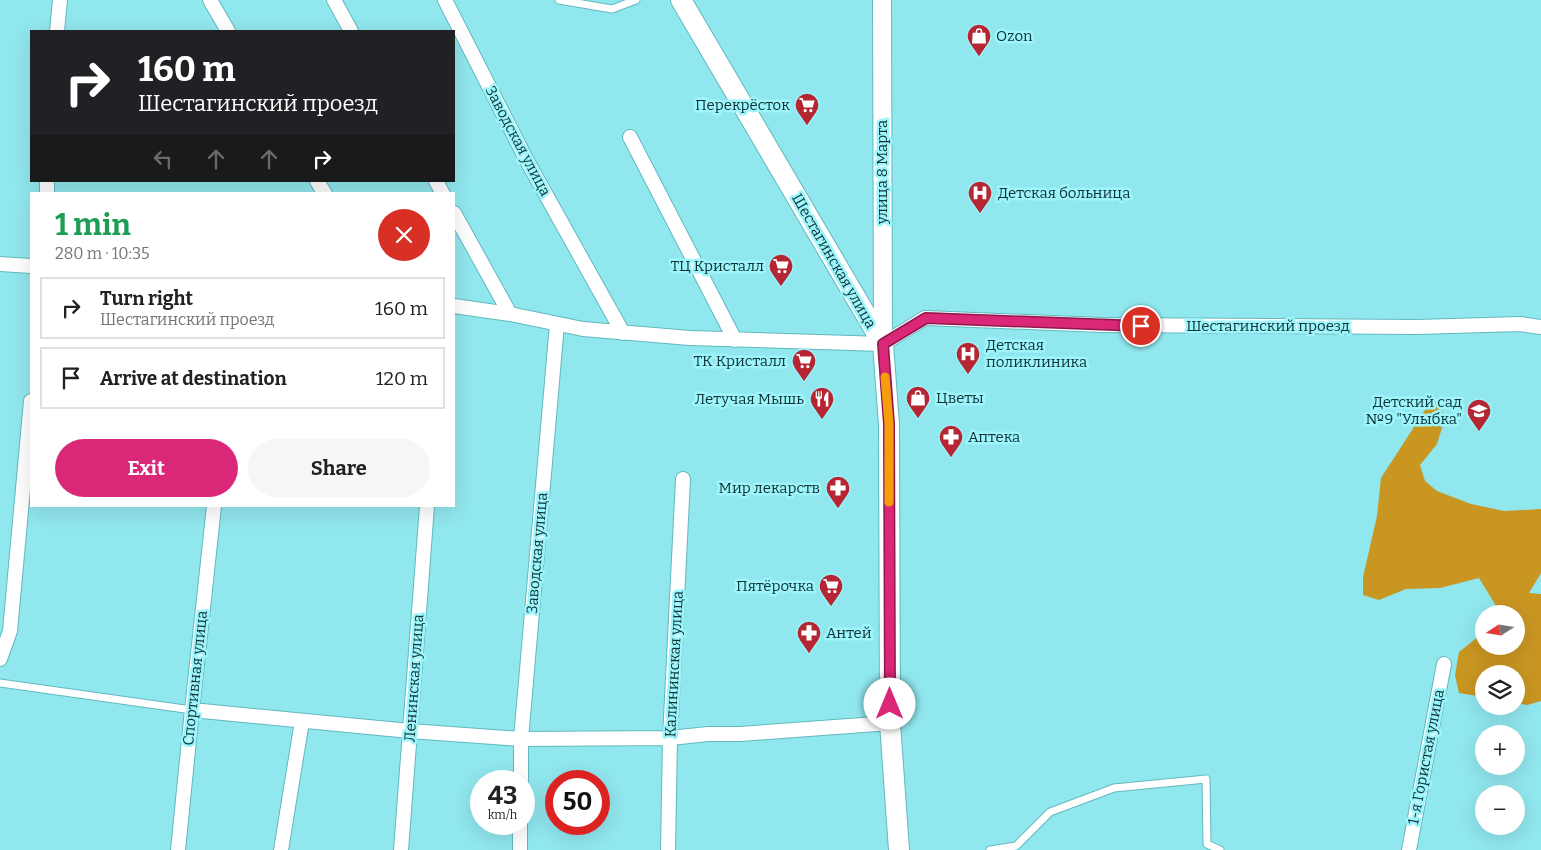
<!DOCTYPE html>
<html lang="en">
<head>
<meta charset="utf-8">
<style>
  :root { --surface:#fff; --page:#f6f6f6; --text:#202124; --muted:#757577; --line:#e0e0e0; --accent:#db2777 }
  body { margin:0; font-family:Bitter,serif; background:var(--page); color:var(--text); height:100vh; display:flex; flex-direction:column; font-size:19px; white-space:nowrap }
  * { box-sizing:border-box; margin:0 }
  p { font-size:16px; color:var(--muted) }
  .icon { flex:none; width:28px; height:28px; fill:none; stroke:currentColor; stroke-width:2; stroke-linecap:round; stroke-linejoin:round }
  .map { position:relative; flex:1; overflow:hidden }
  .side { position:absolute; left:30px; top:192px; width:425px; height:315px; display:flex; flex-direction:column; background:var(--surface); border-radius:0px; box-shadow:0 5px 20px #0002 }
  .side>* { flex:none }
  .banner { position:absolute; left:30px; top:30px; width:425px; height:152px; border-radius:0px; box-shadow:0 5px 20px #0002; background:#202124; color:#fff; overflow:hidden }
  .needle { width:32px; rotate:258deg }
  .tools { position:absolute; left:1475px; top:605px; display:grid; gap:10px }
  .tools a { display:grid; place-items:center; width:50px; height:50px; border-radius:50%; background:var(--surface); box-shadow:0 5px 20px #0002; font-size:25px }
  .speed { position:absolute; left:470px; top:770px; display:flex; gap:10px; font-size:25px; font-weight:700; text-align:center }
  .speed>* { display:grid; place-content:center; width:65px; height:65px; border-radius:50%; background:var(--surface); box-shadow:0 5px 20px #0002; line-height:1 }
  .speed small { font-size:12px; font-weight:400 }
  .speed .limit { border:8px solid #d22; background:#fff; color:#111 }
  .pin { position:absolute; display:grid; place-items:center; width:42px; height:42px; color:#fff; margin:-21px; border:2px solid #fff; border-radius:50%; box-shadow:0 1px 5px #0007 }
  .me { position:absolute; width:55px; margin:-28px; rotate:0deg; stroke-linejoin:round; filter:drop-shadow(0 0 4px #0008) }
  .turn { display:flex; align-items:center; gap:18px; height:105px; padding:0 25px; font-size:22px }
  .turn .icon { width:65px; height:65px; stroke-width:2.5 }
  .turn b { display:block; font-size:35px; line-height:42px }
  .lanes { display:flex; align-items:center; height:48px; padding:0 25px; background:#0003; justify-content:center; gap:25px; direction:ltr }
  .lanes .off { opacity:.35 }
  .round { display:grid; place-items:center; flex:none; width:52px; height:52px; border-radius:26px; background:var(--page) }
  .head { display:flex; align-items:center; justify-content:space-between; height:85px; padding:0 25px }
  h1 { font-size:30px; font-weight:700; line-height:38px; color:#1e9e55 }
  .cta { display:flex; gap:10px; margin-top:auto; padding:10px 25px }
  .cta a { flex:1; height:58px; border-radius:30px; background:var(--accent); color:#fff; font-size:20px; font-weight:700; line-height:58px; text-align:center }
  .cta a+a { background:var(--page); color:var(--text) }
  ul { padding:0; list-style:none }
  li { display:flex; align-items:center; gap:15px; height:62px; margin:0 10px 8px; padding:0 15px; border:2px solid var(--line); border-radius:0px }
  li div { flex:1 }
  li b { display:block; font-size:19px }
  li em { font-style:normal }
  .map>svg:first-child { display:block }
  .forest { fill:#c99622 }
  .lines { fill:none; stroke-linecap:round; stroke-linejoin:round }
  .service-casing { stroke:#62b8bf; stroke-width:9 }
  .minor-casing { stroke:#62b8bf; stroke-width:16 }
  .tertiary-casing { stroke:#62b8bf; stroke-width:20 }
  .secondary-casing { stroke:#62b8bf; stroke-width:22 }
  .service { stroke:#fff; stroke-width:7 }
  .minor { stroke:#fff; stroke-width:14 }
  .tertiary { stroke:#fff; stroke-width:18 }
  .secondary { stroke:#fff; stroke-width:20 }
  .route-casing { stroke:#8e194d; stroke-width:12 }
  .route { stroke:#db2777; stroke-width:9 }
  .slow { stroke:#f59e0b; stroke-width:9 }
  .labels { text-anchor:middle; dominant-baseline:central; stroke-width:5; stroke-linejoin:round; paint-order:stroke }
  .poi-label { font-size:15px; fill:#0c3235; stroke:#9ef5fc; text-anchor:end }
  .street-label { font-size:15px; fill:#0c3235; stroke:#9ef5fc }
</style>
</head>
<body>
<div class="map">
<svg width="1541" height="850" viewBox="0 0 1541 850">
  <rect width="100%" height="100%" fill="#91e7ee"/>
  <path class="forest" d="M1434 396 1445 418 1437 444 1420 465 1425 481 1437 491 1471 504 1504 511 1541 509V573L1529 593 1541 594V701L1527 705 1516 703V674H1484V697L1459 693 1455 675 1459 652 1484 632V646H1516V614H1501L1479 578 1440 588 1406 589 1379 600 1363 595V577L1377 516 1381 478Z"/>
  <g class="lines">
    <defs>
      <path id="service" d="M559 0 612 9 636 0
        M0 683 192 710
        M990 850 1016 846 1050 812 1114 788 1206 779 1207 844 1220 850"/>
      <path id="minor" d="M210 0 228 31
        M334 0 351 31
        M445 0 526 159 623 333
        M57 31 60 0
        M630 137 735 340
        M317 181 325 194
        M436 181 443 194
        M47 194V181
        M454 213 510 314
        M0 264 31 266
        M454 306 510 314 583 329 690 338 883 344 925 318 1102 325 1417 327 1520 324 1541 327
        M0 659 10 631 31 401
        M192 710 410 731 521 739 670 738 708 734H740L890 723
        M521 781V739L557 324
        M178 850 192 710 214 506
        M281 850 302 721
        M401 850 427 506
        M520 850V824
        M668 850 670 738 683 479
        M1409 850 1444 664"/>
      <path id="tertiary" d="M882 0 883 344"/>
      <path id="secondary" d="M681 0 883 344 889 424 890 723 899 850"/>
    </defs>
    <use href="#service" class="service-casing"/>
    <use href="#minor" class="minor-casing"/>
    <use href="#tertiary" class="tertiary-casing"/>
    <use href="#secondary" class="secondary-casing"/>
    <use href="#service" class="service"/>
    <use href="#minor" class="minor"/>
    <use href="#tertiary" class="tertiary"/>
    <use href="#secondary" class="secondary"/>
  </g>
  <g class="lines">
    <defs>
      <path id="route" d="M890 704 889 424 883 344 926 318 1141 326"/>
    </defs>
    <use href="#route" class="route-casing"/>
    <use href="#route" class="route"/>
    <path class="slow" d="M885 377 889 424V502"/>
  </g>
  <defs>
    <symbol id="shop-pin" viewBox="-11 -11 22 30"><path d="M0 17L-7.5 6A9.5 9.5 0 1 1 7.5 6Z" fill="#b62532" stroke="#9ef5fc"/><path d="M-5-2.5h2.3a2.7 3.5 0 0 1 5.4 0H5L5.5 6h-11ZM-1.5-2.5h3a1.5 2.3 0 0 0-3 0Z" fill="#fff"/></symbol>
    <symbol id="supermarket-pin" viewBox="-11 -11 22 30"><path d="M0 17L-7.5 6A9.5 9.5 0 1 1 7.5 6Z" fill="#b62532" stroke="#9ef5fc"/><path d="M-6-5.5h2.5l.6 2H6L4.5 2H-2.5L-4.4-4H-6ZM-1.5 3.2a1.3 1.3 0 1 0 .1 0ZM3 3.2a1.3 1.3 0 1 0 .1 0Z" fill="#fff"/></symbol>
    <symbol id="hospital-pin" viewBox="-11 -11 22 30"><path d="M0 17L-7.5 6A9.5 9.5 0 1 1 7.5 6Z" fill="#b62532" stroke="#9ef5fc"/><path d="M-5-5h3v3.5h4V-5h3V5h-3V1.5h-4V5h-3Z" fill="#fff"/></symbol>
    <symbol id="restaurant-pin" viewBox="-11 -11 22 30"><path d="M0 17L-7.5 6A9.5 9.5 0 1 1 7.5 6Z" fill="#b62532" stroke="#9ef5fc"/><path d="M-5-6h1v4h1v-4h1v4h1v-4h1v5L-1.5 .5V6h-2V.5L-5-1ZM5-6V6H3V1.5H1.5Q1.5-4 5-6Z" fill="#fff"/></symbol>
    <symbol id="school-pin" viewBox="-11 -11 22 30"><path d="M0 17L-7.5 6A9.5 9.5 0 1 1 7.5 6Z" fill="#b62532" stroke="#9ef5fc"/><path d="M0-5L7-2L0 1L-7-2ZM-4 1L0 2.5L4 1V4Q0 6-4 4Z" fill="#fff"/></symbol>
    <symbol id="pharmacy-pin" viewBox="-11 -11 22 30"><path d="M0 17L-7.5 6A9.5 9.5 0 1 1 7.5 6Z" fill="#b62532" stroke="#9ef5fc"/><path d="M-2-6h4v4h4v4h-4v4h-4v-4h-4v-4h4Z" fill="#fff"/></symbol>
  </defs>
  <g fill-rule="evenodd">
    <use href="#shop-pin" x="965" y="22" width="28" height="38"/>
    <use href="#supermarket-pin" x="793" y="91" width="28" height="38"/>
    <use href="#hospital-pin" x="966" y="179" width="28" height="38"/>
    <use href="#supermarket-pin" x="767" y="252" width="28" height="38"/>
    <use href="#hospital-pin" x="954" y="340" width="28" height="38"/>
    <use href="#supermarket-pin" x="790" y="347" width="28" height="38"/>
    <use href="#shop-pin" x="904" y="384" width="28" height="38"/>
    <use href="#restaurant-pin" x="808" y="385" width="28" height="38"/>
    <use href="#school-pin" x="1465" y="397" width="28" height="38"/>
    <use href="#pharmacy-pin" x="937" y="423" width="28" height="38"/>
    <use href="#pharmacy-pin" x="824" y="474" width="28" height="38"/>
    <use href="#supermarket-pin" x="817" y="572" width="28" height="38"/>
    <use href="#pharmacy-pin" x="795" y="619" width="28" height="38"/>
  </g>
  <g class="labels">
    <g class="poi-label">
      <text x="996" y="36" text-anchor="start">Ozon</text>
      <text x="790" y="105">Перекрёсток</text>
      <text x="998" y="193" text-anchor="start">Детская больница</text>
      <text x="764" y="266">ТЦ Кристалл</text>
      <text x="986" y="345" text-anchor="start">Детская<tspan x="986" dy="17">поликлиника</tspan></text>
      <text x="786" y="361">ТК Кристалл</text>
      <text x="936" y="398" text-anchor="start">Цветы</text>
      <text x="804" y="399">Летучая Мышь</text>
      <text x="1462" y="402">Детский сад<tspan x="1462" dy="17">№9 "Улыбка"</tspan></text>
      <text x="968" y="437" text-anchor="start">Аптека</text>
      <text x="820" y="488">Мир лекарств</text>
      <text x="814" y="586">Пятёрочка</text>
      <text x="826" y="633" text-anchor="start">Антей</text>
    </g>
    <g class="street-label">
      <text transform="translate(518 141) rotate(62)">Заводская улица</text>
      <text transform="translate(882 172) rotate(-90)">улица 8 Марта</text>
      <text transform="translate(834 261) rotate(60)">Шестагинская улица</text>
      <text x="1268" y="326">Шестагинский проезд</text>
      <text transform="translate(537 553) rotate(-85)">Заводская улица</text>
      <text transform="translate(674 664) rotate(-87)">Калининская улица</text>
      <text transform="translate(195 678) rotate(-84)">Спортивная улица</text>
      <text transform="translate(414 678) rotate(-86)">Ленинская улица</text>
      <text transform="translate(1426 757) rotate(-79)">1-я Гористая улица</text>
    </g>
  </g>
</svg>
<div class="tools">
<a><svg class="needle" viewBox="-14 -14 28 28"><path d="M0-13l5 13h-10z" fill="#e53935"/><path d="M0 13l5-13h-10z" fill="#757577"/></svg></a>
<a><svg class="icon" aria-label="layers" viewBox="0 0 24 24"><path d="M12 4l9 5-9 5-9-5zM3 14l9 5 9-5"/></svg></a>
<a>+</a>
<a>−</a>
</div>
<div class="speed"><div>43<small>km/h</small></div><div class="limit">50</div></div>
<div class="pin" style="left:1141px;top:326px;background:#d93025"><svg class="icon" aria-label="arrive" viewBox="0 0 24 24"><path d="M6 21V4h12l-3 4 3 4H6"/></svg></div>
<svg class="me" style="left:890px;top:704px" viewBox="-20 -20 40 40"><circle r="19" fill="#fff"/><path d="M0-13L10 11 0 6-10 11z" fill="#db2777"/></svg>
<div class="banner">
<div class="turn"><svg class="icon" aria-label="right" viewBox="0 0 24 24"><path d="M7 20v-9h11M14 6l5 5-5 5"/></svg><div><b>160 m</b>Шестагинский проезд</div></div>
<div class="lanes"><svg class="icon off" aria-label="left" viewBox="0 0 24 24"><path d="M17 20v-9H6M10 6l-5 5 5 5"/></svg><svg class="icon off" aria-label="ahead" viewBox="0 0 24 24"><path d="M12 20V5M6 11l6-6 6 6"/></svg><svg class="icon off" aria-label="ahead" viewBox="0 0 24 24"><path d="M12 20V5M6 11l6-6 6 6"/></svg><svg class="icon" aria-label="right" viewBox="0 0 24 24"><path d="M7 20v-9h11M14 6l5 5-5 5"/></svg></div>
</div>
<section class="side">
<div class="head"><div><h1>1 min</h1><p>280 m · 10:35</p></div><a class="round" style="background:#d93025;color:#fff"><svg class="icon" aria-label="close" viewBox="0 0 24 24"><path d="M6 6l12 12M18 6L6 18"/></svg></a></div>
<ul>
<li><svg class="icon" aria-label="right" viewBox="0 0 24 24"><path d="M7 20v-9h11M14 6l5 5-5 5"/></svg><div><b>Turn right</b><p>Шестагинский проезд</p></div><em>160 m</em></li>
<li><svg class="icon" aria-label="arrive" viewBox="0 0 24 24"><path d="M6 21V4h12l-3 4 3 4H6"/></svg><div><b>Arrive at destination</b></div><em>120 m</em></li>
</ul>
<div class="cta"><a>Exit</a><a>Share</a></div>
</section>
</div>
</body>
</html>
